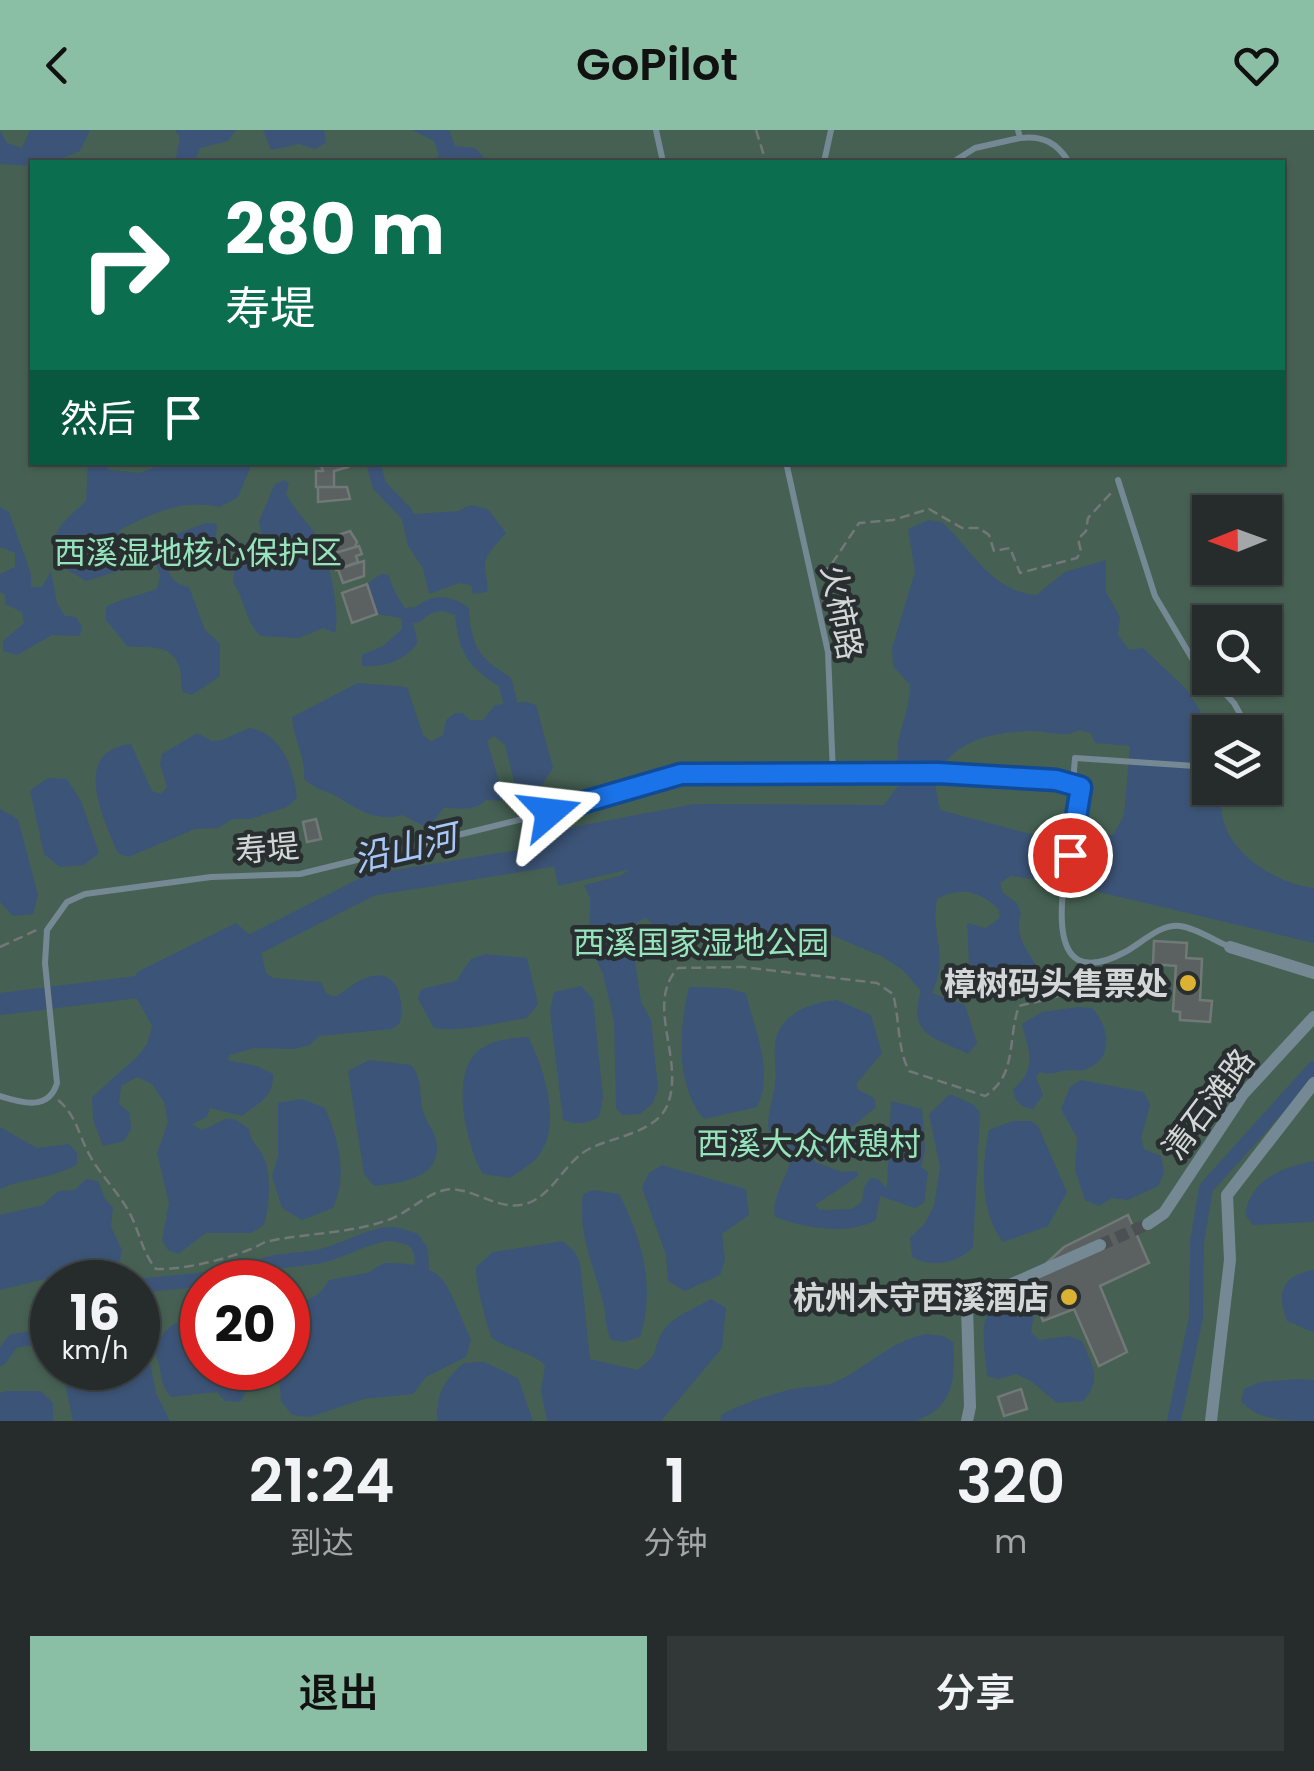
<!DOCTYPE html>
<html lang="zh">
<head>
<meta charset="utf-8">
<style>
  :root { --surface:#262b2c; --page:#323738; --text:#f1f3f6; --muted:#a4a7a9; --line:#424748; --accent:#8abfa5 }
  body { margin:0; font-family:Poppins,"Noto Sans SC",sans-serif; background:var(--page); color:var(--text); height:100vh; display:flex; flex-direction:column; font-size:38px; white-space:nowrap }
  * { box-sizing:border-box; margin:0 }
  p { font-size:32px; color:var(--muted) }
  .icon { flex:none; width:55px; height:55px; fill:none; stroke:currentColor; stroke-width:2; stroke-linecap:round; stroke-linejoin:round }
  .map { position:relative; height:1291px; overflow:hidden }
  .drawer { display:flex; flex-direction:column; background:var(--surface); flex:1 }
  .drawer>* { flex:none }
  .top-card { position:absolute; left:30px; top:30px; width:1255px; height:305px; border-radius:0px; box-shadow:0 2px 8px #0004,0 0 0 2px var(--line); background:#0b6e4f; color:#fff; overflow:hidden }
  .needle { width:65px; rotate:269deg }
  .tools { position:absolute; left:1192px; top:365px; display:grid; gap:20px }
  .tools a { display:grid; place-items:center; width:90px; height:90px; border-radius:0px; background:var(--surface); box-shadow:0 2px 8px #0004,0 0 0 2px var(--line); font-size:50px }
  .speed { position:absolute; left:30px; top:1130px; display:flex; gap:20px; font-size:50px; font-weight:700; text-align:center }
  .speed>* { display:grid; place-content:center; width:130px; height:130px; border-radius:50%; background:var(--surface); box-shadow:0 2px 8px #0004,0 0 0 2px var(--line); line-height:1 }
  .speed small { font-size:25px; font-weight:400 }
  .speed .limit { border:15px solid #d22; background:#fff; color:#111 }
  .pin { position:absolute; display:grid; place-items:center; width:85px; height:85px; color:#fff; margin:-42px; border:5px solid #fff; border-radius:50%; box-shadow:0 2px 10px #0007 }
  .me { position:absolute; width:110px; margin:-55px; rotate:73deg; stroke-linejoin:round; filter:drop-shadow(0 0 8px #0008) }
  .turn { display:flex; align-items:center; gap:35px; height:210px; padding:0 30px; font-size:45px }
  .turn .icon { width:130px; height:130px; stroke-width:2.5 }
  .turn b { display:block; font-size:70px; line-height:85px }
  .then { display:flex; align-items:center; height:95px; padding:0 30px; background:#0003; gap:20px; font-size:38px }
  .eta { display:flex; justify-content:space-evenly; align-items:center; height:170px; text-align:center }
  .eta b { font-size:60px; font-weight:600; line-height:70px }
  .cta { display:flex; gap:20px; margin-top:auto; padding:20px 30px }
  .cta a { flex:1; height:115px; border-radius:0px; background:var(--accent); color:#111; font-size:40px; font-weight:600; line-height:115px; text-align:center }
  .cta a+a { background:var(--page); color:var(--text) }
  header { display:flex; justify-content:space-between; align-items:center; height:130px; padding:0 30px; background:var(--accent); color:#111; font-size:45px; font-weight:600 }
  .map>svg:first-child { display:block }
  .green { fill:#466153; fill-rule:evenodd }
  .water { fill:#3c5477; fill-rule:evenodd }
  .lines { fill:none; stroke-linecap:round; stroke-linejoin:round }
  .canal { stroke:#3c5477; stroke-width:14 }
  .river { stroke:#3c5477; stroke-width:22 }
  .building { fill:#5a6160; stroke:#717977; stroke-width:2.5 }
  .street-tunnel { stroke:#4b5152; stroke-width:12; stroke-dasharray:12 6; stroke-linecap:butt }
  .path { stroke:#727778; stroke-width:2.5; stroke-dasharray:10 5; stroke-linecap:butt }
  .lane { stroke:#758994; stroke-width:6 }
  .street { stroke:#758994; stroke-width:12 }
  .route-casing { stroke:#114b97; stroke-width:25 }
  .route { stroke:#1a73e8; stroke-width:18 }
  .poi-dot { fill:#dbb233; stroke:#292f30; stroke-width:4 }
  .labels { text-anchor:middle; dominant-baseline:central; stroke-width:9; stroke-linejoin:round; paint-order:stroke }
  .park-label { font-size:32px; fill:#96e4bc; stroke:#292f30 }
  .street-label { font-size:32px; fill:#d3d7d8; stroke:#292f30 }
  .poi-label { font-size:32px; font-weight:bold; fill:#d3d7d8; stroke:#292f30; text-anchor:end }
  .water-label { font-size:35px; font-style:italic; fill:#a7c8f7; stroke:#292f30 }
</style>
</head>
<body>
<header><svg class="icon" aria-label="back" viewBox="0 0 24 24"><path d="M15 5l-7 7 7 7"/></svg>GoPilot<svg class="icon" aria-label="heart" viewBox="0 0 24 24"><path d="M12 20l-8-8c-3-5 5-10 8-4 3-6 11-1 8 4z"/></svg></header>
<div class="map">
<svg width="1314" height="1291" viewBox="0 0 1314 1291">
  <rect width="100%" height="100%" fill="#33393a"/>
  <path class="green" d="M0 0H1314V1291H0ZM32 32H1282V332H32ZM1210 382H1265V438H1210ZM1210 492H1265V548H1210ZM1210 602H1265V658H1210ZM52 1152H138V1238H52ZM202 1152H288V1238H202Z"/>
  <path class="water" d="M0 0 7 13 22 18 30 0H90L80 21 52 32H32V36L0 34Z
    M175 0H236L228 11 200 18 194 32H175L180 8Z
    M263 0H324L326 13 315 19 299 14 271 20Z
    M412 0H449L455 16 475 18 487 31 515 32H435L439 25 434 11Z
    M88 333H106L109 340 140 343 167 332 263 333 251 335 238 367 220 377C182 368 152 384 119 400L121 440 86 451 56 433C47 401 65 391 86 371Z
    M285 350 289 354 286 364C295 381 310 394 319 410 329 429 341 483 335 503L323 498 299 508 261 506C244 491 246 470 233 453L235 428 253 427 263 416 259 391 275 354Z
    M470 375 488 379 506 403C499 412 486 422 485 434 484 444 489 451 487 462L473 464 471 455 459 453 429 464 423 438 408 416 401 385 458 381Z
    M0 377 9 382 31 444V457H42L51 441 57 473 65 486 76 487 82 496 80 506 52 505 17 525 3 521V511L24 493 22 482 5 474V465L0 462V444L15 437V423L0 417Z
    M929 390 942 392C973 421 991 461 1036 465L1065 442 1106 430V462L1120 487 1118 505 1129 520 1143 518 1186 559 1214 602H1210V658H1224C1208 710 1267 752 1314 758V813L1061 753 1011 746 1000 753 1003 763 1017 773 1021 784C1014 802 1026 820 1036 835L1027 851 994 845 970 853 967 793 986 798 1000 788 999 780C981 761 960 756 937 769 930 804 950 825 932 863L965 875 977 913 968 924C937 908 906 906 921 861L903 840 883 827 829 804 795 817 757 804 665 808 655 805 653 794 646 788 637 792 635 831 641 872 651 890 658 958 653 973 640 984 622 985 616 978 614 891 603 844 589 814 590 768 584 755 620 746 630 739 558 756 547 702 694 674 884 675 900 653 894 644C901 632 896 626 898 613 902 592 910 577 910 555L893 536 892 518 915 442 908 399ZM1079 600 1091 603 1095 613 1130 616 1124 685 1113 705 1064 713 940 680 934 649C953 610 992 602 1033 601 1049 601 1065 609 1079 600Z
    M205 393 217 394 215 417 172 423C162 440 171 453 189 457L205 500 220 514V546L192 565 183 562C180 553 182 544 179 536 170 512 147 519 127 516L106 490V477C123 467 139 466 157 459L160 446 152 420 163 409Z
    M381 444 389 445C395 472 417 485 417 514 404 531 383 538 362 536V525L383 516 402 499 401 488 377 484 367 454Z
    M358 553 407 557 423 605 431 611 443 605 446 590 455 583H462L470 590H483L495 575 525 572 536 575 553 638 536 664H524L516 659 505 615 494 606 487 611 505 671 486 670C473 682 461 678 443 678L433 693 424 696 402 685C378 692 360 681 341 669 327 660 318 661 304 649 306 626 293 609 292 587Z
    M249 598C282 603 293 638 297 668L287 677 250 689H233L218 698 195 699 128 727 118 723C103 688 70 621 131 614L152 661 161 664 167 657 160 634 162 624 197 603 212 611 222 610Z
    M48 648 67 649 81 671 99 723 84 735 60 737 44 724 30 660Z
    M0 679 18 689 38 765 33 784 13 786 0 772Z
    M236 793 259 813 266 843 273 848 321 852 326 863 334 867C345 862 353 853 363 849 397 834 405 868 400 893L392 899 319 906 310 915 294 919 254 918 230 925 227 930 257 936 273 944C273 969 260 971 242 986L210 978 207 987 192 994 201 1000C226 992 224 979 249 999 251 1014 259 1016 264 1028 272 1045 269 1078 264 1095L251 1103H206L178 1124 168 1120 162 1110 169 1073 157 1023 168 993 164 972 152 954 137 947 121 956 119 974 130 983 131 999 124 1011 103 1016 93 990 92 967 138 926 147 914 152 896 131 858 137 842Z
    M485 824 527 828 538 874 527 888C500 892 458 903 434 898L418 869 421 859 456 851 471 829Z
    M581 856 593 869 603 967 599 987C586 994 577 995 563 990L550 881 554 862Z
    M689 857 726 858 746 863C754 898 775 943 757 977L704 989C675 956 679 898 689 857Z
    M837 870 871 885 882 923 857 953V959L874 968 876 977 852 997 844 1013 813 1026 815 1032 842 1042 857 1041 858 1046 815 1075 820 1080 852 1079 862 1072 864 1057 870 1048 878 1049 887 1058 891 971 922 979 925 1020 921 1037 928 1042 924 1073 915 1078 880 1066 876 1090C846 1106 806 1098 775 1087 769 1057 806 1033 784 1004L769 1002C766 985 773 971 775 954 777 939 772 919 777 905 786 881 814 872 837 870Z
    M1078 877 1092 878C1108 895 1116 927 1087 939 1079 942 1072 939 1063 941 1053 943 1051 945 1040 942L1036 947 1043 965 1033 979C1020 977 1015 972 1013 959 1039 938 1028 920 1022 894L1042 882Z
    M528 907C544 937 564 998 536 1029 529 1036 518 1042 510 1048L483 1044C467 1017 450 948 476 923 488 910 511 908 528 907Z
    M369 930 411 935C424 951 418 962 423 981 425 991 434 1000 436 1010 444 1048 401 1053 374 1056L364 1044 348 941Z
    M1081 950 1144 962 1150 975 1141 1008 1144 1019 1161 1026 1164 1043 1158 1056 1128 1070 1112 1068 1099 1076 1085 1070 1075 1040 1077 1008 1061 979 1070 957Z
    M950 964 974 975 980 983 973 1117C957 1134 933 1138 912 1127L910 1108 925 1093 934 1075 940 1037 929 984Z
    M302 969 325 978C339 1011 348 1044 333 1078L302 1090 282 1078 272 1046 278 1026V973Z
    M1013 991H1031L1038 996 1067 1062 1048 1096 1003 1112C980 1083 981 1035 989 1000Z
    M0 997 37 1018 69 1014 77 1023V1034C57 1048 24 1048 0 1059Z
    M1314 1031V1092L1253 1095 1245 1084C1252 1048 1281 1038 1314 1031Z
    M662 1035 746 1059 749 1085 722 1104 725 1130 720 1145 685 1161 668 1151 666 1125 642 1058 649 1043Z
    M86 1049 98 1051 105 1069 113 1077 111 1097 122 1120 119 1132 108 1142 57 1146 0 1160V1085L43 1075 58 1061 75 1060Z
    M593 1060 619 1064C642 1108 656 1158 640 1207L624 1212 611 1210C605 1197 606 1186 603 1172 594 1137 577 1101 583 1064Z
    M563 1111 575 1122 580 1133 590 1229 637 1240C663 1222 650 1222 663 1201 672 1187 697 1177 711 1169L726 1178 722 1218 661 1291H547L541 1261 545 1235C531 1222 509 1220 492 1208 486 1193 475 1151 476 1137L493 1122Z
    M384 1133C452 1132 445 1156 471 1209L466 1227 426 1247 413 1264 364 1269 310 1287 292 1285 281 1271 278 1238H288C288 1217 284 1191 300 1176 312 1164 316 1171 329 1150L367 1143Z
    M1314 1140V1201L1313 1202 1287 1191C1276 1163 1282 1145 1314 1140Z
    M1007 1166 1029 1167 1035 1177 1031 1202 1039 1210 1069 1206 1082 1211C1092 1235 1103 1249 1083 1271L1057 1273 1031 1251 1016 1244 998 1249 987 1246C985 1217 974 1178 1007 1166Z
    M202 1185V1238H246L248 1258 240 1272 225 1271 217 1262 171 1267C158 1253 163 1239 155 1223 164 1193 175 1193 202 1185Z
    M927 1204 943 1206 953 1212C956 1249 953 1280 914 1291H720L721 1285C742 1274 765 1266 788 1260 804 1256 820 1258 835 1252 867 1238 891 1210 927 1204Z
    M138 1225 150 1234 156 1263 170 1291H73L63 1244 96 1238H138Z
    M484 1232 518 1248 533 1291H437C436 1264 444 1250 464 1233Z
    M1297 1249 1314 1250V1291C1285 1291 1259 1291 1241 1271L1244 1259 1260 1252Z
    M6 1261H41L53 1273V1291H0V1263Z"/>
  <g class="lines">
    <path class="canal" d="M373 332 379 355 406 383
      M411 484 416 486C431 472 444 471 462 481 464 518 473 533 505 552L510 572
      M138 1156 245 1145C267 1127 295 1132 321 1126 343 1121 368 1105 391 1104 397 1104 407 1108 414 1110L421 1121 422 1137
      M0 1229 13 1211 52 1205
      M1174 1291 1196 1187 1197 1112 1206 1058 1314 938"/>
    <path class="river" d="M233 825 371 755 581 721
      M0 874 137 857 160 849"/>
  </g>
  <path class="building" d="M320 332H347L348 337 334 341V357H316V341H323Z
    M318 357H347L350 369 318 372Z
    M350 401 357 412 355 417 329 425 324 410Z
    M359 416 362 424 356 426 358 432 336 440 331 424Z
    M364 431V446L343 453 338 439Z
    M367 454 377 484 352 493 342 463Z
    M316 689 321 709 307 712 303 692Z
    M1154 811 1187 813 1186 828 1202 829 1200 870 1212 871 1210 892 1180 890V882L1173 881 1176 836 1153 834Z
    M1128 1085 1149 1133 1100 1156 1127 1222 1099 1236 1074 1179 1043 1191 1027 1151 1064 1117Z
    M1021 1259 1027 1279 1004 1286 998 1267Z"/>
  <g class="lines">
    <path class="street-tunnel" d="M1100 1115 1148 1094"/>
    <path class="path" d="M756 0 766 32
      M820 441 829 438 859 393 893 390 929 379 962 398H979L989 405 994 421 1010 418 1020 443 1077 428 1081 421 1078 409 1086 401 1088 388 1111 363
      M0 817 39 799
      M58 970C77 986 78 1004 89 1024 101 1047 122 1065 133 1090 141 1108 143 1123 156 1139 186 1140 239 1127 265 1112 304 1103 347 1104 385 1091 406 1085 425 1064 445 1060 472 1054 501 1087 533 1071 555 1060 567 1030 589 1019 612 1007 655 1003 667 976 686 931 644 874 678 838L743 837 877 853 893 864C900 891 897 918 909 941L985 966C1018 945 1007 909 1019 876 1045 869 1078 867 1091 840"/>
    <path class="lane" d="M656 0 663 32
      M1020 8C1043 5 1057 13 1069 32
      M824 32 831 0
      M953 32 975 18 1020 8 1018 0
      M786 332 828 522 833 644
      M1118 350 1155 466 1193 530 1234 573 1250 602
      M1073 653 1075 628 1210 637
      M0 966C22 973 49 981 57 953L45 833 47 800 67 772 85 764 211 747 300 744 551 682 681 644 938 643 1077 654 1081 663C1074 707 1022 877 1125 822 1142 813 1159 794 1180 796 1196 798 1215 811 1230 817"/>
    <path class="street" d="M1230 817 1314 843
      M1148 1094 1164 1083 1243 964 1314 887
      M967 1291 970 1277 967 1177 976 1170 1100 1115
      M1211 1291 1230 1130 1227 1065 1314 953"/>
  </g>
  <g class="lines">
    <defs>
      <path id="route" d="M550 682 681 644 938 643 1056 650 1081 657 1070 725"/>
    </defs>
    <use href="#route" class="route-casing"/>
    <use href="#route" class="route"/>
  </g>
  <g class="poi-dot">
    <circle cx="1188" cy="853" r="10"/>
    <circle cx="1069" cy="1167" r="10"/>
  </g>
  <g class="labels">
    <g class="park-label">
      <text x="198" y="422">西溪湿地核心保护区</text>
      <text x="701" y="812">西溪国家湿地公园</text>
      <text x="809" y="1013">西溪大众休憩村</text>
    </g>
    <g class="street-label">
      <text transform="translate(842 482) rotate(79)">火柿路</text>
      <text transform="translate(267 718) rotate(-5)">寿堤</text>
      <text transform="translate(1208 974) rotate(-53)">清石滩路</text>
    </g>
    <g class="poi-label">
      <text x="1168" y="853">樟树码头售票处</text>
      <text x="1049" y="1167">杭州木守西溪酒店</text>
    </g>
    <g class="water-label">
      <text transform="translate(405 718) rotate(-13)">沿山河</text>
    </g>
  </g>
</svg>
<div class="tools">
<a><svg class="needle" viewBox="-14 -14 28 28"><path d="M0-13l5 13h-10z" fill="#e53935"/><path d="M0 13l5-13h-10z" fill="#a4a7a9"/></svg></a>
<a><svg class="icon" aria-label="search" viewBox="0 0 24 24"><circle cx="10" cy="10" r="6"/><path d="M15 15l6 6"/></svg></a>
<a><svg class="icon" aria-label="layers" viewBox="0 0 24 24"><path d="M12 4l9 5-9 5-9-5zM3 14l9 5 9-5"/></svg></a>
</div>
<div class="speed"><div>16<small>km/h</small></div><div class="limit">20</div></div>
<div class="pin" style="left:1070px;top:725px;background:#d93025"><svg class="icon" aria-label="arrive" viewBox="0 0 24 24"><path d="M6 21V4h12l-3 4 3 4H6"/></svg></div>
<svg class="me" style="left:550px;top:682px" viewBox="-20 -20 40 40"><path d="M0-17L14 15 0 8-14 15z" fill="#1a73e8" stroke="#fff" stroke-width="4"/></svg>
<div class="top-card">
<div class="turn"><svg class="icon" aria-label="right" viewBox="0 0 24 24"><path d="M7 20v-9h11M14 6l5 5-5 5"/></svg><div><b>280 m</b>寿堤</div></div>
<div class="then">然后<svg class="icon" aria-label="arrive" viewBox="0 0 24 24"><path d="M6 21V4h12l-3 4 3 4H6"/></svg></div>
</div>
</div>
<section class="drawer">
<div class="eta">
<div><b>21:24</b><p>到达</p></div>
<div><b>1</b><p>分钟</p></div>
<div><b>320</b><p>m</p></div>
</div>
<div class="cta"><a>退出</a><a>分享</a></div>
</section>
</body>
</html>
